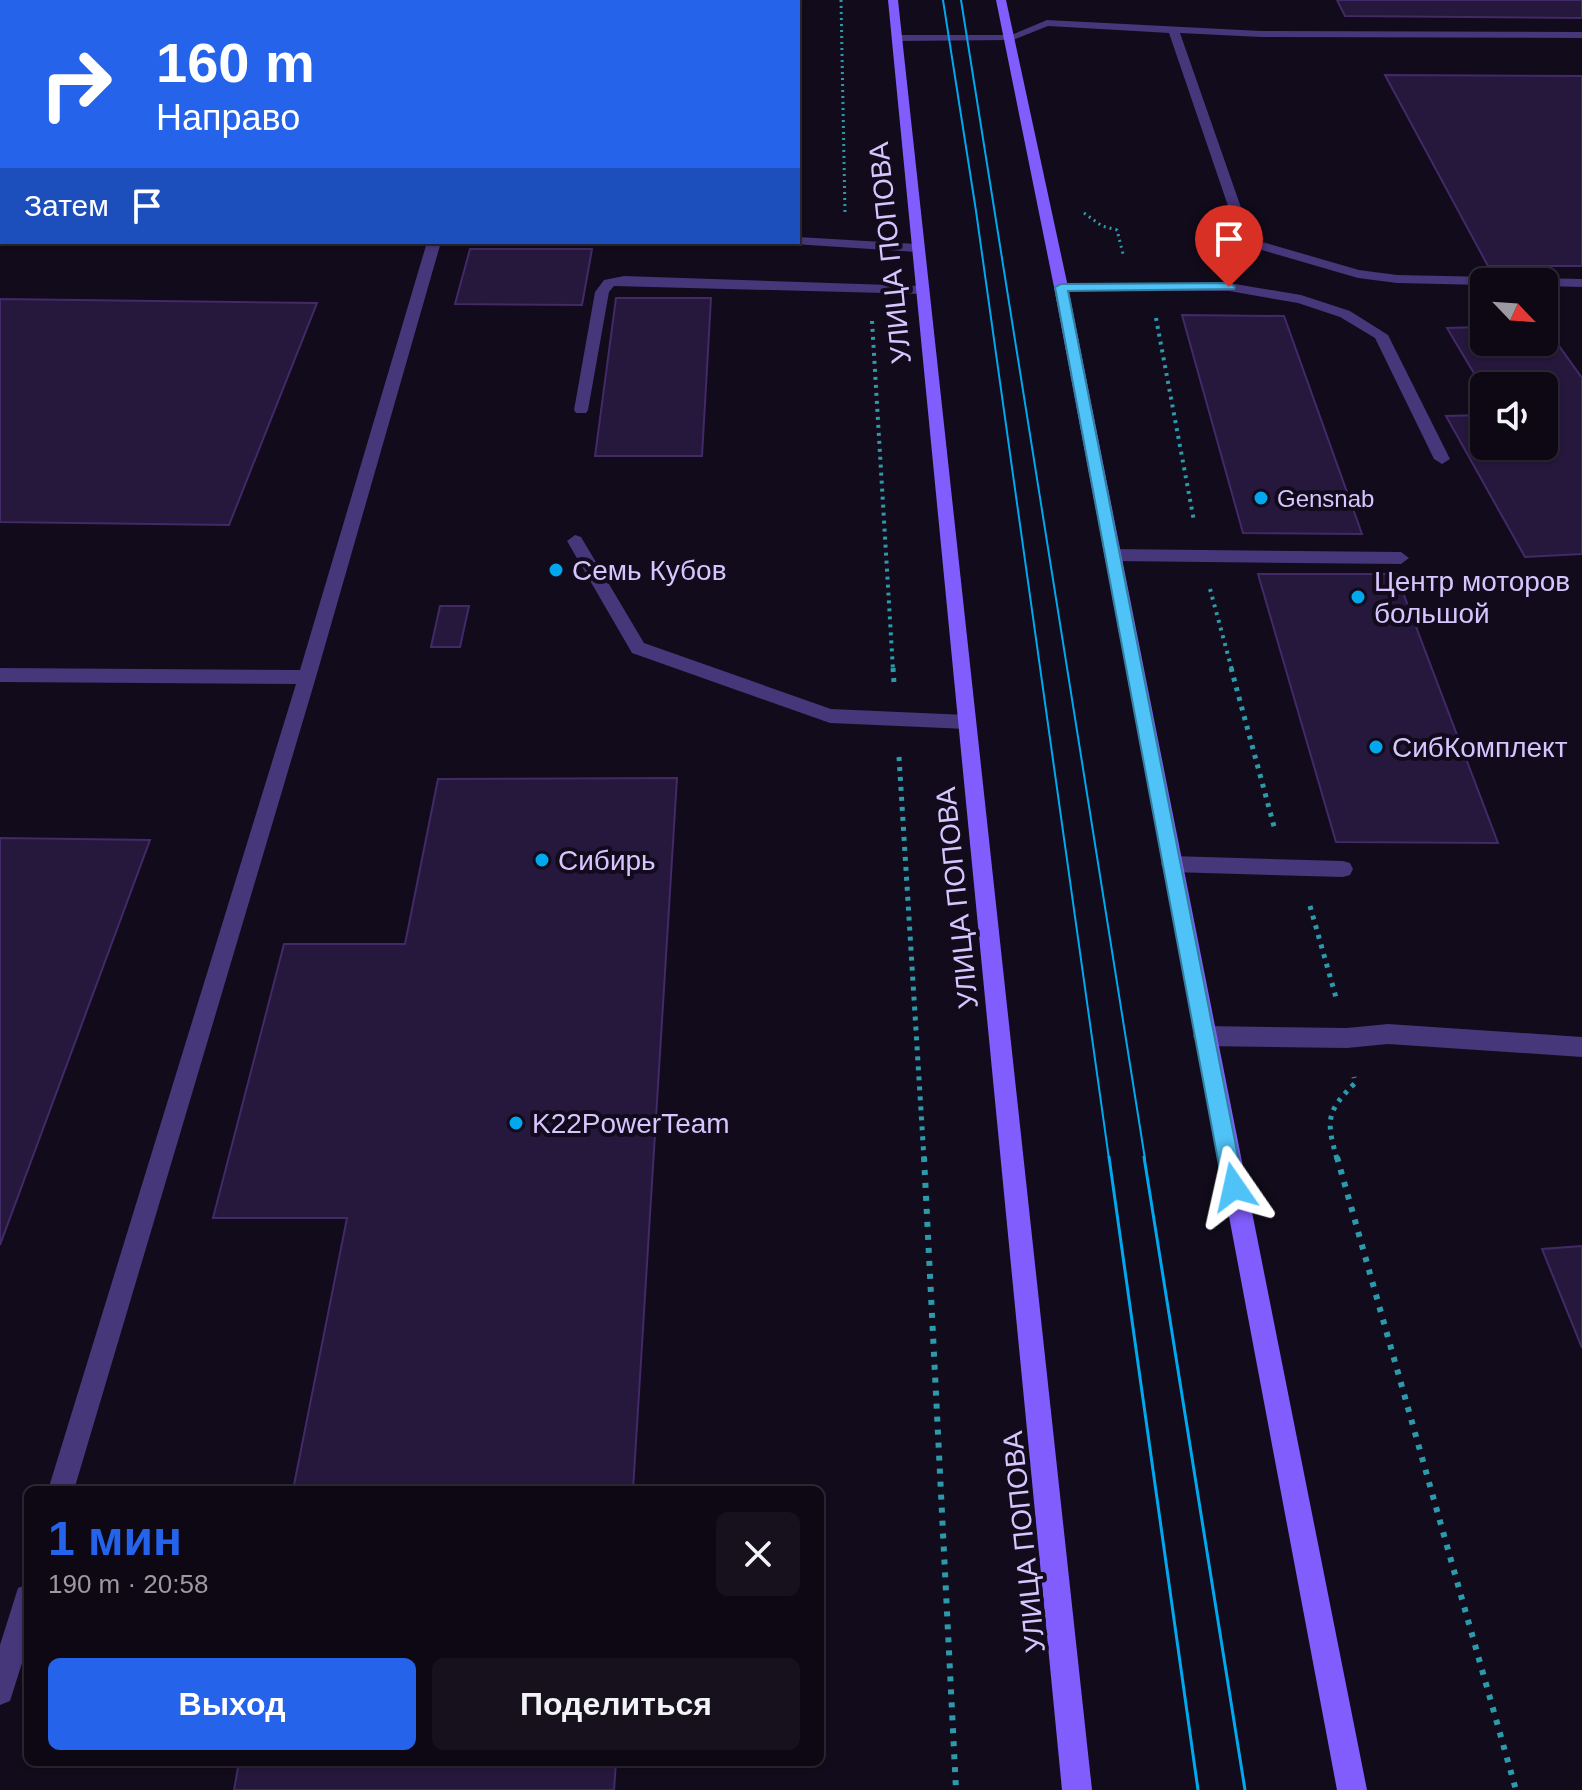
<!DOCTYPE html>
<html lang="ru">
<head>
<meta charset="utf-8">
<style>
  :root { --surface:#0d0814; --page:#16111d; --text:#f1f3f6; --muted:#9a9aa0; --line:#2d2934; --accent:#2563eb }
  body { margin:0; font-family:Helvetica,sans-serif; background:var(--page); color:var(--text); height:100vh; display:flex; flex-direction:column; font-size:30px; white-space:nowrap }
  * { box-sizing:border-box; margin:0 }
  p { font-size:26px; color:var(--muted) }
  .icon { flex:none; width:44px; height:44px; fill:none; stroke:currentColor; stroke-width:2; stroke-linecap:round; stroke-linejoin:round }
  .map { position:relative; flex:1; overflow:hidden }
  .side { position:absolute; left:24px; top:1486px; width:800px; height:280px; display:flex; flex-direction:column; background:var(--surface); border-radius:12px; box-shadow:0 2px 6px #0004,0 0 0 2px var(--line) }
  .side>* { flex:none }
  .top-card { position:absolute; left:0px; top:0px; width:800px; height:244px; box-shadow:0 2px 6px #0004,0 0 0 2px var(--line); background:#2563eb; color:#fff; overflow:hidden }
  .needle { width:52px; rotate:115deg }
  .fabs { position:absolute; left:1470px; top:268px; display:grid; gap:16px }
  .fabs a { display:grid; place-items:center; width:88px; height:88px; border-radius:12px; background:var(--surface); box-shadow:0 2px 6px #0004,0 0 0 2px var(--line); font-size:40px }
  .pin { position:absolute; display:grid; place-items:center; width:68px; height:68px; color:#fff; margin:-82px -34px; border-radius:50% 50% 50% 0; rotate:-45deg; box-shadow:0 0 8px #0007 }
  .pin .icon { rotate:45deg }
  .me { position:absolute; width:88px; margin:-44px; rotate:349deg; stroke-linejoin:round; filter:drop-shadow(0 0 6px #0008) }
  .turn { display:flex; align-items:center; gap:28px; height:168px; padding:0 24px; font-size:36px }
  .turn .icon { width:104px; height:104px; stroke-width:2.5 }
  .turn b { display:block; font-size:56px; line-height:68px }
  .then { display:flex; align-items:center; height:76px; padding:0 24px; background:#0003; gap:16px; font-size:30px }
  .round { display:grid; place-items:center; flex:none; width:84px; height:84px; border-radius:12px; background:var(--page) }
  .head { display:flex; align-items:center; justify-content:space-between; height:136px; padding:0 24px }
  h1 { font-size:48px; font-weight:800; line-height:60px; color:var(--accent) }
  .action { display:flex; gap:16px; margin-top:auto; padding:16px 24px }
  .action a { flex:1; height:92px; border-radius:12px; background:var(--accent); color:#fff; font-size:32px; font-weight:800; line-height:92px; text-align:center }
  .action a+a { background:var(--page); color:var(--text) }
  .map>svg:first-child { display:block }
  .building { fill:#26173c; stroke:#422968; stroke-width:2 }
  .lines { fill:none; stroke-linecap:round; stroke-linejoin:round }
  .path-far3 { stroke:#2d9aab; stroke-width:3; stroke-dasharray:2 4; stroke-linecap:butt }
  .path-far2 { stroke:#2d9aab; stroke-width:4; stroke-dasharray:3 5; stroke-linecap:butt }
  .path-far1 { stroke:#2d9aab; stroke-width:5; stroke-dasharray:4 6; stroke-linecap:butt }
  .path { stroke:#2d9aab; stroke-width:6; stroke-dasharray:5 8; stroke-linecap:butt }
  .lane { fill:#46367a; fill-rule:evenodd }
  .street { fill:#46367a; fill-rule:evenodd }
  .secondary { fill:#815dfe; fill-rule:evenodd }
  .tram-far1 { stroke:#01a8ee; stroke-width:2 }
  .tram { stroke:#01a8ee; stroke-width:3 }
  .route { fill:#4fc3f7; stroke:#337fa1; stroke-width:2 }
  .poi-dot { fill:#01a8ee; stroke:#110b1b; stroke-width:3 }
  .labels { text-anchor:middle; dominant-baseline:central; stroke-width:8; stroke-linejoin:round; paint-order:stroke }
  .far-poi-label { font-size:24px; fill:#d7c5ff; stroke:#110b1b; text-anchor:start }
  .street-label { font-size:28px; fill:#d7c5ff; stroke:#110b1b }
  .poi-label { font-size:28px; fill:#d7c5ff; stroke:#110b1b; text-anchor:start }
</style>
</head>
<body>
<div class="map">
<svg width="1582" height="1790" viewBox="0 0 1582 1790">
  <rect width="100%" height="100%" fill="#110b1b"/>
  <path class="building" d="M153 0H271L151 2Z
    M1337 0H1582V18L1345 16Z
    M1385 75 1582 76V266H1488Z
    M470 249H592L582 305 455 304Z
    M616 298H711L702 456H595Z
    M0 299 317 303 229 525 0 522Z
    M1182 315 1284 316 1362 534 1243 533Z
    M1544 325 1582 378V554L1525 557 1446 416 1484 415V446H1544V386H1484V390L1447 328 1484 327V342H1544Z
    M1258 574H1396L1498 843 1336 842Z
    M440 606H469L460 647H431Z
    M677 778 633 1490H293L347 1218H213L284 944H405L438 779Z
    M0 838 150 840 0 1245Z
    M1582 1246V1348L1542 1249Z
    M239 1762H616L614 1790H234Z"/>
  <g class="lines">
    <path class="path-far3" d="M841 0 845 213
      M1084 213 1102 226 1117 230 1123 254"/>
    <path class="path-far2" d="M1156 318 1194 521
      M872 321 893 670
      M1210 589 1232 670"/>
    <path class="path-far1" d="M893 668 894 683
      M1231 668 1275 830
      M899 757 924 1159
      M1310 906 1337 1001
      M1337 1159C1326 1120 1326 1112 1355 1083L1354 1077"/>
    <path class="path" d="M924 1157 956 1790
      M1337 1157 1516 1790"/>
    <path class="lane" d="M1047 20 1261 31 1582 32V38L1261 37 1180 33 1252 239 1359 270 1397 275 1582 279V287L1544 286V282H1484V285L1397 283 1358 278 1241 244 1169 33 1048 26 1013 40 1004 38Z
      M0 235 2 242H6L0 243Z
      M798 237 917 244 924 248 917 252 793 244 798 242Z
      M427 242H441L316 677 74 1490H48L296 684 0 682V668L300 670Z
      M624 276 921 286 928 290 921 294 614 286 609 292 588 410 586 413H576L574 410 595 292 604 280Z
      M1061 283H1229L1301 295 1350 311 1388 335 1450 459 1442 464 1434 459 1375 338 1340 317 1298 303 1229 291 1056 290 1054 287Z
      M575 535 581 537 644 643 831 709 967 715 976 722 967 729 830 723 632 653 567 541Z
      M1112 549 1401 552 1409 558 1401 564 1112 561 1104 555Z
      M1171 856 1343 861 1350 863 1353 869 1350 875 1343 877 1171 872 1164 870 1161 864 1164 858Z
      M1388 1024 1582 1037V1057L1388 1044 1347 1048 1204 1046 1196 1043 1193 1036 1196 1029 1204 1026 1347 1028Z
      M28 1584V1644L10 1701 0 1705V1645L18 1588Z"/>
    <path class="street" d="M1009 35 1013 36V40L897 41 892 38 897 35Z"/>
    <path class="secondary" d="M888 0H898L1092 1790H1062Z
      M996 0H1006L1068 287 1367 1790H1337L1054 287Z"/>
    <path class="tram-far1" d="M943 0 976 211 1109 1159
      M961 0 1145 1159"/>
    <path class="tram" d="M1109 1157 1198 1790
      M1144 1157 1245 1790"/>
  </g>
  <path class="route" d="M1229 283 1235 287 1234 289 1068 291 1244 1187 1241 1194 1234 1197 1226 1194 1223 1187 1055 287 1061 284Z"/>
  <g class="poi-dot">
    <circle cx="1261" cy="498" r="8"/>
    <circle cx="556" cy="570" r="8"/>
    <circle cx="1358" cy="597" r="8"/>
    <circle cx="1376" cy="747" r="8"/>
    <circle cx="542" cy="860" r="8"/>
    <circle cx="516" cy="1123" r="8"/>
  </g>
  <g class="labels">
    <g class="far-poi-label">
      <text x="1277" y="498">Gensnab</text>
    </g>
    <g class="street-label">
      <text transform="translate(890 253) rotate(-96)">УЛИЦА ПОПОВА</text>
      <text transform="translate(957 898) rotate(-96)">УЛИЦА ПОПОВА</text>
      <text transform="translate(1024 1542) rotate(-96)">УЛИЦА ПОПОВА</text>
    </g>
    <g class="poi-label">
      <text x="572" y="570">Семь Кубов</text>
      <text x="1374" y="581">Центр моторов<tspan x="1374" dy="32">большой</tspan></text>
      <text x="1392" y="747">СибКомплект</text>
      <text x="558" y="860">Сибирь</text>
      <text x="532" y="1123">K22PowerTeam</text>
    </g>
  </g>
</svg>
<div class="fabs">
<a><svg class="needle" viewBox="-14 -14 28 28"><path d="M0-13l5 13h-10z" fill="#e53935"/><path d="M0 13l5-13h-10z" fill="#9a9aa0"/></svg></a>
<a><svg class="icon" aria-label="sound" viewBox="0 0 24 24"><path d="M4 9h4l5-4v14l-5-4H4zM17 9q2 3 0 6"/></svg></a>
</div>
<div class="pin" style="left:1229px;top:287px;background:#d93025"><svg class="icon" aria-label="arrive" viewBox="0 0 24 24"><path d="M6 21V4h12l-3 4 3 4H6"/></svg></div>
<svg class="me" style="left:1234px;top:1187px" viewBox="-20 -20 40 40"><path d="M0-17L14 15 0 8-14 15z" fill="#4fc3f7" stroke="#fff" stroke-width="4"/></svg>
<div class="top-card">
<div class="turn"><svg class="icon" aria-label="right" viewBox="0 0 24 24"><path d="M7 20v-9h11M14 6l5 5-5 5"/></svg><div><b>160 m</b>Направо</div></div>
<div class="then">Затем<svg class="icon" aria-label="arrive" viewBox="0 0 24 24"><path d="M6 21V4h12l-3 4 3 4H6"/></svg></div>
</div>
<section class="side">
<div class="head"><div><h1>1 мин</h1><p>190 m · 20:58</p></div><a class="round"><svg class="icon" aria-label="close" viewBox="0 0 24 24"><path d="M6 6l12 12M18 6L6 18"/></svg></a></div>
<div class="action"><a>Выход</a><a>Поделиться</a></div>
</section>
</div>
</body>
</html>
